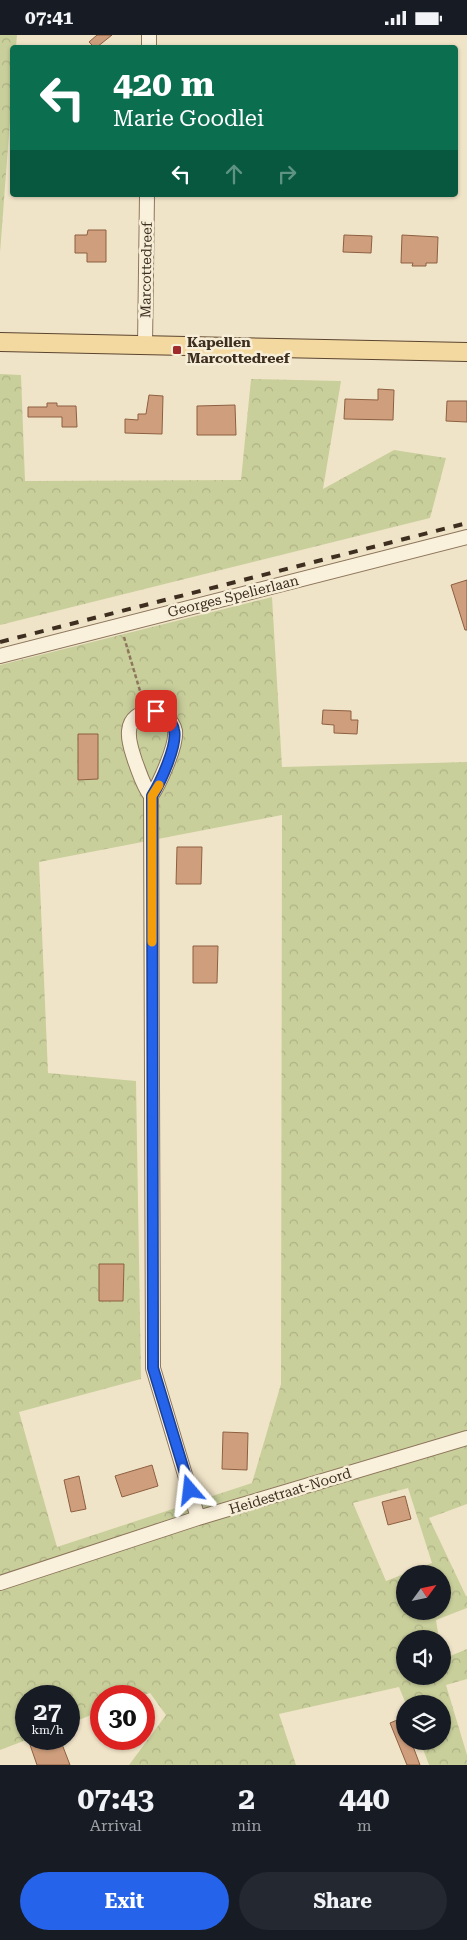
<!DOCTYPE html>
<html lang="en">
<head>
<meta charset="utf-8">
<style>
  :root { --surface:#171b24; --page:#242831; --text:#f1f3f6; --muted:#9ea1a6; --accent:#2563eb }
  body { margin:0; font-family:"Roboto Serif",serif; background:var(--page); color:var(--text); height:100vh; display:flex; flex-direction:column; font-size:19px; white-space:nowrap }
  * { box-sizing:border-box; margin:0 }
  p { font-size:16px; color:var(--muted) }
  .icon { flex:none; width:28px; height:28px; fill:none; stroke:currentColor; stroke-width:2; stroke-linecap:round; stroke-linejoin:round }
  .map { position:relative; height:1730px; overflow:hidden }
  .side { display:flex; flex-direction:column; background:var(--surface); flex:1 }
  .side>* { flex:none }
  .banner { position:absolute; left:10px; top:10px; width:448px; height:152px; border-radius:5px; box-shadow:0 1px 4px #0004; background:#0b6e4f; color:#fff; overflow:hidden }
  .needle { width:32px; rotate:57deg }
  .tools { position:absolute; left:396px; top:1530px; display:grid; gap:10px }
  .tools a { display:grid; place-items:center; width:55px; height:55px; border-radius:50%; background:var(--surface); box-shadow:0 1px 4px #0004; font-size:25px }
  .speed { position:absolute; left:15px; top:1650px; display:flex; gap:10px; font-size:25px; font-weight:700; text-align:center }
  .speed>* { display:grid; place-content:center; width:65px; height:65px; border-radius:50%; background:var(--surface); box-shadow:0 1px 4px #0004; line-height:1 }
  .speed small { font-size:12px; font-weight:400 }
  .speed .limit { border:8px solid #d22; background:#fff; color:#111 }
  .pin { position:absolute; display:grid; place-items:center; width:42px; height:42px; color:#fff; margin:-21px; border-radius:10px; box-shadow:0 2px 8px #0006 }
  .me { position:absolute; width:55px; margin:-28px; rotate:343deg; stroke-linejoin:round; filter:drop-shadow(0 0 4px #0008) }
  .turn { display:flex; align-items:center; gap:18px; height:105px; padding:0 20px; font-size:22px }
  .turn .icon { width:65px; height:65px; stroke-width:2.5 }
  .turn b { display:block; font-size:35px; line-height:42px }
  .lanes { display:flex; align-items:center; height:48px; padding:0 20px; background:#0003; justify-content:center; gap:25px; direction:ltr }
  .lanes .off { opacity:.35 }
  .eta { display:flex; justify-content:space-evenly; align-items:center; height:85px; text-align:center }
  .eta b { font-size:30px; font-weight:700; line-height:35px }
  .primary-button { display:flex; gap:10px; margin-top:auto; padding:10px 20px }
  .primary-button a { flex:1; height:58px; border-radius:30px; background:var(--accent); color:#fff; font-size:20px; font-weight:700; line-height:58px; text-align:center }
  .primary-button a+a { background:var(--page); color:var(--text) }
  .status { display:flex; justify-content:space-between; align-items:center; height:35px; padding:0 25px; background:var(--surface); direction:ltr }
  .status svg { height:14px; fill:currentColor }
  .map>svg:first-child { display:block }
  .forest { fill:url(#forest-crowns); fill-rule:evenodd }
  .building { fill:#cf9f7d; stroke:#8d5f41 }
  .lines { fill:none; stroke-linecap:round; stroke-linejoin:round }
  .minor-casing { stroke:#8d765c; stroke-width:16 }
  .major-casing { stroke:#5b4430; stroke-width:20 }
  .path { stroke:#8d765c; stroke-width:2.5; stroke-dasharray:4 2.5; stroke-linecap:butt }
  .minor { stroke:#faf1dc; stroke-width:14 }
  .major { stroke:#f3d9a0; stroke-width:18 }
  .rail { stroke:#3d2e20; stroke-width:4; stroke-dasharray:9 9; stroke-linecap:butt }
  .route-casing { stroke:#184099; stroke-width:12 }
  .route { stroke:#2563eb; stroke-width:9 }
  .slow { stroke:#f59e0b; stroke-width:9 }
  .poi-dot { fill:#9e2a2b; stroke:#f7eed8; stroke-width:2 }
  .labels { text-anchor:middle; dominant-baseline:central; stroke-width:5; stroke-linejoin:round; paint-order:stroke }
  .street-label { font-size:14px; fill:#3d2e20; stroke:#f7eed8 }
  .poi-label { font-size:14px; font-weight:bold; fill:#3d2e20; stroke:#f7eed8; text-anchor:start }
</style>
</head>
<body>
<div class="status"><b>07:41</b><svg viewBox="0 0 49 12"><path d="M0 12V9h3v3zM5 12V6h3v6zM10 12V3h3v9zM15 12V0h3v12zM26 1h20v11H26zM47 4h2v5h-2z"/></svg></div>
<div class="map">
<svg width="467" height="1730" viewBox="0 0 467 1730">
  <defs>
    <pattern id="forest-crowns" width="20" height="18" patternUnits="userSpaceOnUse" patternTransform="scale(1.25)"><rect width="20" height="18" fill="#c9cf9b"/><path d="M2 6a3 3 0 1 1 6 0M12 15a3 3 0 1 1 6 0" fill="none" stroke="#aeb285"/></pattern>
  </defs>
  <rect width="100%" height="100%" fill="#f0e4c8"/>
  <path class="forest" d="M0 0H17L16 12H12V59L0 218Z
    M0 339 21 340 25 446 241 445 251 344 341 346 323 454 394 415 446 423 430 483 0 590Z
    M272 562 282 732 467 727V1469L429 1483 466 1561H467V1573L436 1585 439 1604H405V1641H442L443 1624 467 1614V1644L446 1650 467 1720V1730H429L420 1706H442V1669H406L399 1652 279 1679 296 1730H129L166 1680 150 1658 140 1661H101V1676L69 1689V1661H26V1704H29L0 1715V630ZM282 780 281 1349 252 1448 57 1512 19 1377 141 1344 136 1046 48 1038 39 827ZM408 1453 432 1528 386 1546 353 1468ZM405 1539H442V1576H405Z"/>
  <path class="building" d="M97 0H112L97 12H94L89 7Z
    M88 195H106V227H87V218H75V200H87Z
    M344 200 372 201 371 218 343 217Z
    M402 200 438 202 437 228H426V231H412L413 228H401Z
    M378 354 394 355 393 385 344 384 345 364 378 365Z
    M149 360 163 361 162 399 125 398V384L138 385V379H146Z
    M447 366H467V387L446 386Z
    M47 368H57V371H76L77 392H62V382H28V372H47Z
    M235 370 236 400H197V371Z
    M467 545V595H465L451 550Z
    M323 675 351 676V685H358L357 699 334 698V690L322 689Z
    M78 699H98V744L78 745Z
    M177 812H202L201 849H176Z
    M193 911H218L217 948H193Z
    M99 1229H124L123 1266H99Z
    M223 1397 248 1398 247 1435 222 1434Z
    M152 1430 158 1451 122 1462 115 1441Z
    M79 1441 86 1474 71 1477 64 1445Z
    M405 1461 411 1484 388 1490 382 1467Z
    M402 1683 405 1692V1706H411L420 1730H407L390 1688Z
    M28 1704H60L70 1730H37Z"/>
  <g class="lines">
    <defs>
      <path id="minor" d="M149 12V0
        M145 310 147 160
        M0 621 467 502
        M151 761C143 751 140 739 135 726 132 716 128 707 129 696 131 670 170 672 175 696 177 710 159 750 151 761L153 1333 198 1483
        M0 1548 198 1483 467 1403"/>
      <path id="major" d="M0 307 467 317"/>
    </defs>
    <use href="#minor" class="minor-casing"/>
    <use href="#major" class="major-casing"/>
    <path class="path" d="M124 602 143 666"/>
    <use href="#minor" class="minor"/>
    <use href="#major" class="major"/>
    <path class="rail" d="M0 607 467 488"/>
  </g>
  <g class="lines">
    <defs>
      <path id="route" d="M156 676C164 680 172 685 174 695 178 710 160 748 152 761L153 1333 190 1455"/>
    </defs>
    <use href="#route" class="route-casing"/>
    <use href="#route" class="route"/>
    <path class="slow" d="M152 907V761L159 750"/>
  </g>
  <rect class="poi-dot" x="172" y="310" width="10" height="10" rx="2.5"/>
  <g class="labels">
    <g class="street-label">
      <text transform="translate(146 235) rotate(-89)">Marcottedreef</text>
      <text transform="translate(233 561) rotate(-14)">Georges Spelierlaan</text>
      <text transform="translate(290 1456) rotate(-17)">Heidestraat-Noord</text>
    </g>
    <g class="poi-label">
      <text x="187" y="307">Kapellen<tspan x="187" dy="16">Marcottedreef</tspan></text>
    </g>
  </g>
</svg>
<div class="tools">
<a><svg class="needle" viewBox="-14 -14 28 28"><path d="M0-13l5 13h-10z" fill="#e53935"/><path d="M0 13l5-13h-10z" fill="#9ea1a6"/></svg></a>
<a><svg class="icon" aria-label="sound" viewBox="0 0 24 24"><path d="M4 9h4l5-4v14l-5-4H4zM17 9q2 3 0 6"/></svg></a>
<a><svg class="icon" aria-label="layers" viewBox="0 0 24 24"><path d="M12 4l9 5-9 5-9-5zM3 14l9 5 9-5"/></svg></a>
</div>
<div class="speed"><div>27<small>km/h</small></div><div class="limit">30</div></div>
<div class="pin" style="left:156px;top:676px;background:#d93025"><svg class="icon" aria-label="arrive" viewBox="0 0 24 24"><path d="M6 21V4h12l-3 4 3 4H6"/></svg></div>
<svg class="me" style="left:190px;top:1455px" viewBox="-20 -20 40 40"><path d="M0-17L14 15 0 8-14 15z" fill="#2563eb" stroke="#fff" stroke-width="4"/></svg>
<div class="banner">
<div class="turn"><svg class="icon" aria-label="left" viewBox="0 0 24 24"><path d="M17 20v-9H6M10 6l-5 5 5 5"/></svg><div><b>420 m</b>Marie Goodlei</div></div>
<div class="lanes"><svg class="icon" aria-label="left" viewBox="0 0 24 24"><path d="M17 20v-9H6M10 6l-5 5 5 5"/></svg><svg class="icon off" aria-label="ahead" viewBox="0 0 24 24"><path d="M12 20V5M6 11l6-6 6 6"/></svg><svg class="icon off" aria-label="right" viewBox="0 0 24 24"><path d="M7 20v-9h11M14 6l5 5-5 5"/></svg></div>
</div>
</div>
<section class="side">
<div class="eta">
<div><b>07:43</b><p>Arrival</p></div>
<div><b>2</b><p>min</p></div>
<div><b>440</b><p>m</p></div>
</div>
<div class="primary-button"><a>Exit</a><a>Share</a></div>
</section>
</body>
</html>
